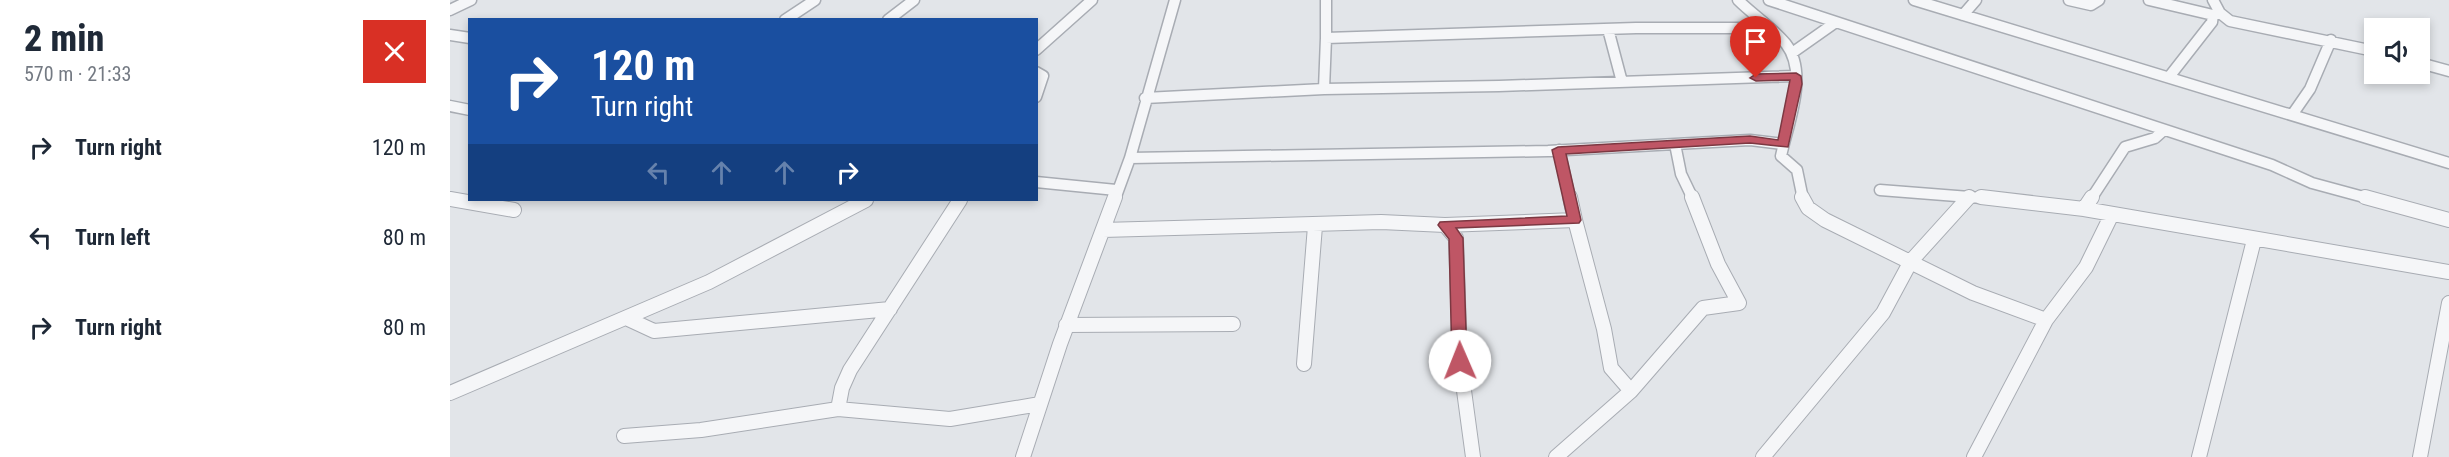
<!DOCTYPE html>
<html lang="en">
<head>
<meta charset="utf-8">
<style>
  :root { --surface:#fff; --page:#f2f2f3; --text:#1f2937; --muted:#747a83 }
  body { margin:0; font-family:"Roboto Condensed",sans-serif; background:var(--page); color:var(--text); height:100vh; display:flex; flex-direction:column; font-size:22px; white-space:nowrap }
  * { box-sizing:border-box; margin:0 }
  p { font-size:20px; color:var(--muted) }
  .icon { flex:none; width:33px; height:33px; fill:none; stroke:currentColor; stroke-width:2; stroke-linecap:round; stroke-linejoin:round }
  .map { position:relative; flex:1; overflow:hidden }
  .drawer { display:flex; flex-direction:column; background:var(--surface); width:450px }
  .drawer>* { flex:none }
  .banner { position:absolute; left:18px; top:18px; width:570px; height:183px; border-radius:0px; box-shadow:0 3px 9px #0003; background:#1a4fa0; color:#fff; overflow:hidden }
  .controls { position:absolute; left:1914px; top:18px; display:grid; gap:12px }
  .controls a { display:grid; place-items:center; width:66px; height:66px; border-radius:0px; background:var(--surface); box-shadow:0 3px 9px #0003; font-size:30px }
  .pin { position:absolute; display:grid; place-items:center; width:51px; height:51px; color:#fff; margin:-62px -26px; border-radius:50% 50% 50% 0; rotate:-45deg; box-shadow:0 0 6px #0007 }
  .pin .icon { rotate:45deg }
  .me { position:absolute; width:66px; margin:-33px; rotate:359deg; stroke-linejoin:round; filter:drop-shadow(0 0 4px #0008) }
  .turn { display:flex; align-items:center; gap:21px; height:126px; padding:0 24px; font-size:27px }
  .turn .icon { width:78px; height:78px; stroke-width:2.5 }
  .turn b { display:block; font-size:42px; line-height:51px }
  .lanes { display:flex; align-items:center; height:57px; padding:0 24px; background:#0003; justify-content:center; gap:30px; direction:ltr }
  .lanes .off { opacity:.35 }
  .round { display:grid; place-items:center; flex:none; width:63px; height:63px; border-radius:0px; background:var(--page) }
  .head { display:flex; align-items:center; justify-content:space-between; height:102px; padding:0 24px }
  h1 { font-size:36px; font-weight:800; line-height:45px }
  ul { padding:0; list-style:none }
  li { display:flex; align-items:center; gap:18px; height:90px; padding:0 24px }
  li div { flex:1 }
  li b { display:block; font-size:22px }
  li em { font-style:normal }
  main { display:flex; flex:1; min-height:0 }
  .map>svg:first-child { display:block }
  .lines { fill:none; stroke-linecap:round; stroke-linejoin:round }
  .minor-far1-casing { stroke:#a8acb3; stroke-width:13 }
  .minor-casing { stroke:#a8acb3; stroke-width:16 }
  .minor-far1 { stroke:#f5f6f8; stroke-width:10 }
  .minor { stroke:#f5f6f8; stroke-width:14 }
  .route { fill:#bf5665; stroke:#7c3842; stroke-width:1.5 }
</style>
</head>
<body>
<main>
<section class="drawer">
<div class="head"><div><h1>2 min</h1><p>570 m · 21:33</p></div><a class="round" style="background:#d93025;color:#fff"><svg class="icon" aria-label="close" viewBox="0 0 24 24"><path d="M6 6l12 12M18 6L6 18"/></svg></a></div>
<ul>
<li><svg class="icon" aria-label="right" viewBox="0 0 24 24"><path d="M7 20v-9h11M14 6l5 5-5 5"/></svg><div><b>Turn right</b></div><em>120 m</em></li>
<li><svg class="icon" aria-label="left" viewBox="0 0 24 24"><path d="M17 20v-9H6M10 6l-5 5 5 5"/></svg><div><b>Turn left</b></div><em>80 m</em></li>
<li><svg class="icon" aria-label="right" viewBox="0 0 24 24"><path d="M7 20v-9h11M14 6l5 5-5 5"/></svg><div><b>Turn right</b></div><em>80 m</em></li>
</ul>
</section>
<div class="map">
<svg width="1999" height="457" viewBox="0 0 1999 457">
  <rect width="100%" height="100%" fill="#e2e5e9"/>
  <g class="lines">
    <defs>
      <path id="minor-far1" d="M876 0V38
        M1288 0C1303 15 1322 27 1336 44 1359 74 1338 123 1331 156L1347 170 1353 199
        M1319 0 1822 165 1862 183 1921 199
        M1464 0 1999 163
        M1619 0 1641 5 1649 0
        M1699 0 1763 15
        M1763 0 1770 13 1780 21 1924 51
        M0 10 21 0
        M1513 15 1526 0
        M335 20 365 0
        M438 20 464 0
        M1158 29 1172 82
        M0 35 20 38
        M586 50 642 0
        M1342 53 1386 22
        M1970 63 1999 71
        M586 72 593 76 586 97
        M1719 77 1762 22 1763 15 1770 13
        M874 89 1049 86 1345 76
        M695 98 874 89 876 38 1186 28H1318
        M0 106 20 110
        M1842 115 1860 89 1881 40
        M1109 150 1120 199
        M680 158 1098 151 1225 144
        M586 182 666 190
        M1430 190 1545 199
        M665 199 680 158 725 0
        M1243 199 1231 174 1225 144 1300 140 1333 144
        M1517 199 1520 196
        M1641 199 1675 147 1705 138 1714 130"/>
      <path id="minor" d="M1120 197 1125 220
        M1352 197 1358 208 1375 220 1523 293 1596 320
        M1531 197 1634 209 1999 272
        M1915 197 1999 220
        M0 199 64 210
        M1634 209 1642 197
        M995 225 1125 220 1154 329 1161 368 1181 391
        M653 230 931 222 995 225 1006 238 1010 361 1023 457
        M176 318 204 331 440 309
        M616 325 783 324
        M854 364 865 226
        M0 393 259 282 416 200
        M388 409 392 388 400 370 510 200
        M174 436 251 430 388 409 500 419 590 404
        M573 457 610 344 665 197
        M1106 457 1181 391 1253 308 1289 303 1268 264 1242 197
        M1313 457 1433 313 1461 261 1519 197
        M1524 457 1596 320 1636 267 1662 214
        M1749 457 1804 240
        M1970 457 1999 303"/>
    </defs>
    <use href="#minor-far1" class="minor-far1-casing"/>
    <use href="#minor" class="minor-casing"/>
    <use href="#minor-far1" class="minor-far1"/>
    <use href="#minor" class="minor"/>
  </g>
  <path class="route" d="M1346 73 1351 76 1352 84 1338 147 1300 143 1116 154 1131 220 1129 223 1006 228 1013 238 1017 361 1015 365H1004L1002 361 999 239 988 225 990 222 1117 216 1102 150 1108 147 1300 136 1328 140 1340 80 1306 81 1300 78 1306 74Z"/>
</svg>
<div class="controls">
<a><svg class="icon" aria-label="sound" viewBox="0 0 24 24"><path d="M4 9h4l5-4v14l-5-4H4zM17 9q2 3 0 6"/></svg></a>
</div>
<div class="pin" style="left:1306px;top:78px;background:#d93025"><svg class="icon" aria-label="arrive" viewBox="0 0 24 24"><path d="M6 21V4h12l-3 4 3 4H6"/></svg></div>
<svg class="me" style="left:1010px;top:361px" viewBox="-20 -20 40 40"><circle r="19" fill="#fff"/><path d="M0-13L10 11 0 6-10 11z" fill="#bf5665"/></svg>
<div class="banner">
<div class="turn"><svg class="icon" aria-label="right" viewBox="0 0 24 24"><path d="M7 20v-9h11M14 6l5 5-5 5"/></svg><div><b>120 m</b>Turn right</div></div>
<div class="lanes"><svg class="icon off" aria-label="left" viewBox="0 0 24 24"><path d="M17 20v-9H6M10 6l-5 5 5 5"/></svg><svg class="icon off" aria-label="ahead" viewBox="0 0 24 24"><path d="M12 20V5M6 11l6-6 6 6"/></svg><svg class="icon off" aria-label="ahead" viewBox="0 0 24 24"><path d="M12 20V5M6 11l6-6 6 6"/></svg><svg class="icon" aria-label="right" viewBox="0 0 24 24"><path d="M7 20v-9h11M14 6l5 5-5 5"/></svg></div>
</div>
</div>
</main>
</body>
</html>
